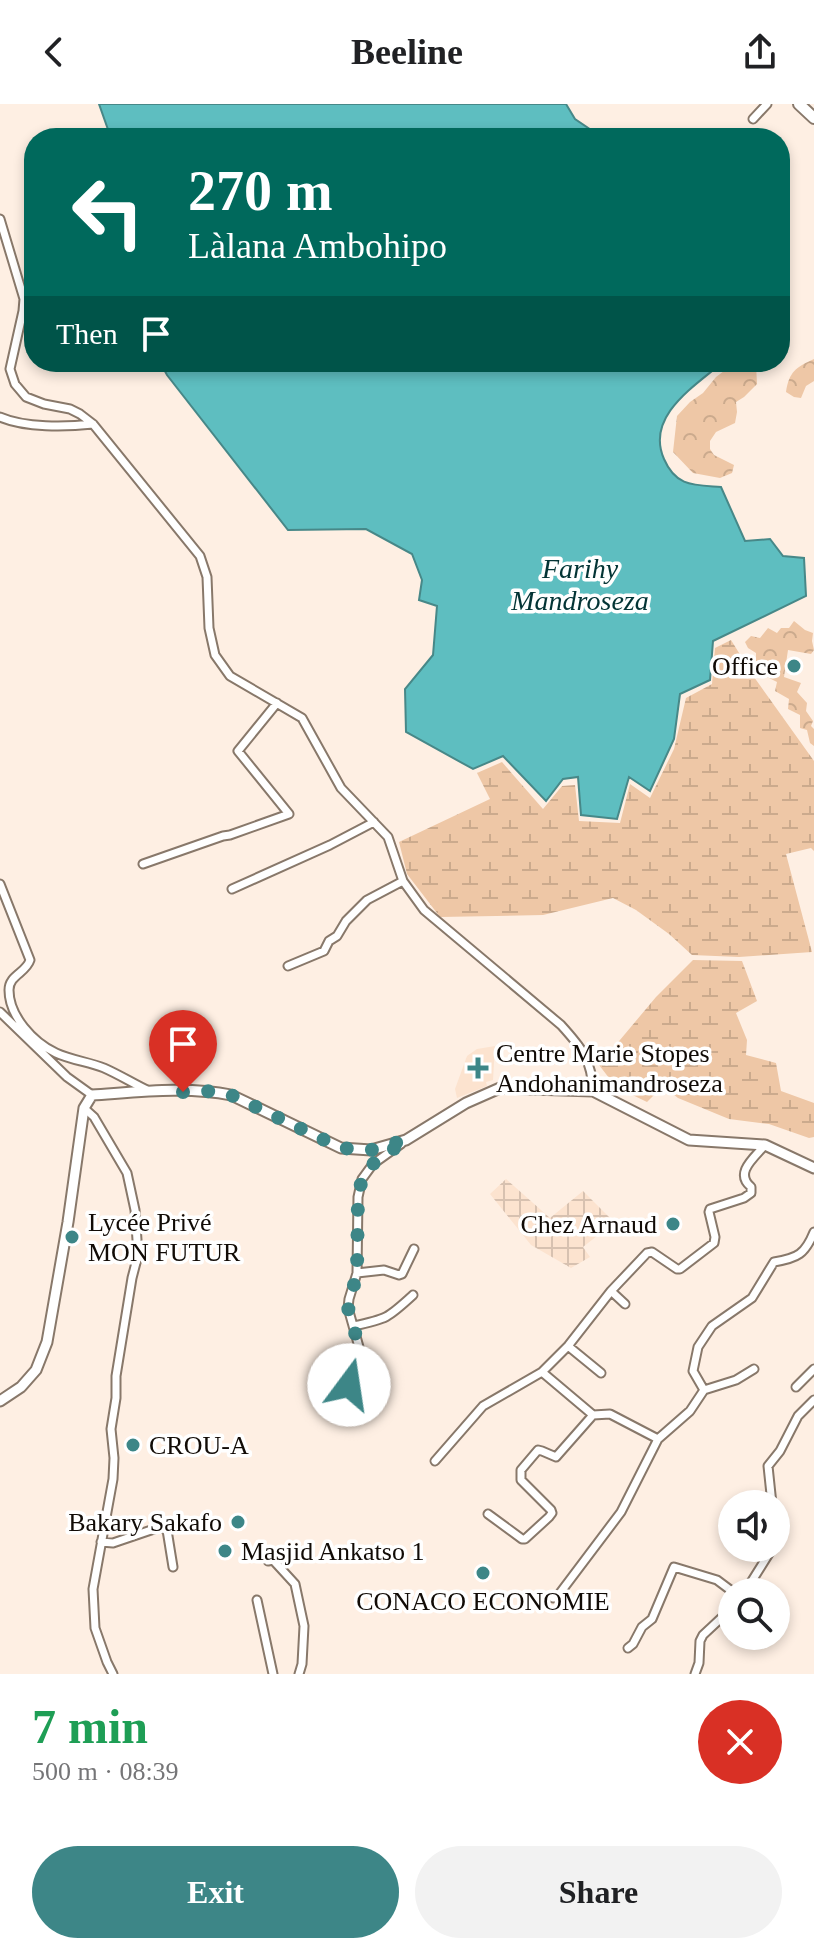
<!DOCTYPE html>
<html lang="en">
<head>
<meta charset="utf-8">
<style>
  :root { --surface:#fff; --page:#f2f2f2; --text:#202124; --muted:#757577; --accent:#3d8687 }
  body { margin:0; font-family:Georgia,serif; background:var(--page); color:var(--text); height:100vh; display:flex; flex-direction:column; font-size:30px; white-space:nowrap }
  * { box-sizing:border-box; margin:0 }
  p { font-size:26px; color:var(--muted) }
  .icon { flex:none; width:44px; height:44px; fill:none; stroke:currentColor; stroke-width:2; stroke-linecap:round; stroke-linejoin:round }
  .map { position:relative; height:1570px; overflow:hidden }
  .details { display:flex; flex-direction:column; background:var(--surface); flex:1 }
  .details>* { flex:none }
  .top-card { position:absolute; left:24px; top:24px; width:766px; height:244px; border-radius:32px; box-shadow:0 4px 12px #0003; background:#00695c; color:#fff; overflow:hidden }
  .tools { position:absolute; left:718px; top:1386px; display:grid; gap:16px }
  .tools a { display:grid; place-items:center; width:72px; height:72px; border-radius:50%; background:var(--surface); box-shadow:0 4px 12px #0003; font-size:40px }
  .pin { position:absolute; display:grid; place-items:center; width:68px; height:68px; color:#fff; margin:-82px -34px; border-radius:50% 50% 50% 0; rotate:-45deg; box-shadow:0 0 8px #0007 }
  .pin .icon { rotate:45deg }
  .me { position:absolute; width:88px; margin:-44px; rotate:14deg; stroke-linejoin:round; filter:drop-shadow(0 0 6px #0008) }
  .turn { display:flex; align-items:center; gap:28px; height:168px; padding:0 32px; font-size:36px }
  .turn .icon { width:104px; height:104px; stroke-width:2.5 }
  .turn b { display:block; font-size:56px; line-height:68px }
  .then { display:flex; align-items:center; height:76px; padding:0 32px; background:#0003; gap:16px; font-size:30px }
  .round { display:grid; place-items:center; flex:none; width:84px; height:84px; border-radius:42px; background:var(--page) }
  .summary { display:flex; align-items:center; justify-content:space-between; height:136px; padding:0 32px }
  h1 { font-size:48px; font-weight:800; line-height:60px; color:#1e9e55 }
  .cta { display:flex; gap:16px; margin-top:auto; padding:16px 32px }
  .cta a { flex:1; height:92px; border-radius:48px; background:var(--accent); color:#fff; font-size:32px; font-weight:800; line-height:92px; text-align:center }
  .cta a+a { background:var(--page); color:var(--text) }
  header { display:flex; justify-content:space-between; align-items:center; height:104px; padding:0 32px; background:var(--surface); font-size:36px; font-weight:800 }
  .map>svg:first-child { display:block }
  .built { fill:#fce3cf }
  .industrial { fill:url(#industrial-grid) }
  .forest { fill:url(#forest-crowns) }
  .wetland { fill:url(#wetland-marsh) }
  .water { fill:#5ebec0; stroke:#478888; stroke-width:2 }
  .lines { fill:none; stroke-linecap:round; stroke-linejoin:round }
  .minor-casing { stroke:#88786a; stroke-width:11 }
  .tertiary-casing { stroke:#88786a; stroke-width:13 }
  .secondary-casing { stroke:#88786a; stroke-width:14 }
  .minor { stroke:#fff; stroke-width:7 }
  .tertiary { stroke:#fff; stroke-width:9 }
  .secondary { stroke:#fff; stroke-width:10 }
  .route { stroke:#3d8687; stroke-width:14; stroke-dasharray:0 25.2 }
  .poi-dot { fill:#3d8687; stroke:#fff; stroke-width:3 }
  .labels { text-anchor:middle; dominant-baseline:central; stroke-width:7; stroke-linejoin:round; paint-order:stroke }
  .poi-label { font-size:26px; fill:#110b06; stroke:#fff; text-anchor:start }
  .water-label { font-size:28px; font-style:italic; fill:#033435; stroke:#fff }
</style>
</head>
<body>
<header><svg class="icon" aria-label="back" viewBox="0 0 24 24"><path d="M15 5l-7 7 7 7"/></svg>Beeline<svg class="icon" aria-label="share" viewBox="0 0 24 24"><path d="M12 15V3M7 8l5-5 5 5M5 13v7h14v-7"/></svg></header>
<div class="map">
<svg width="814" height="1570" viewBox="0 0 814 1570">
  <defs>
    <pattern id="industrial-grid" width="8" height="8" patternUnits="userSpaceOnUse" patternTransform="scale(2)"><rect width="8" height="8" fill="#fce3cf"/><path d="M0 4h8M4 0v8" fill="none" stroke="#d7c1b0"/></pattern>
    <pattern id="forest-crowns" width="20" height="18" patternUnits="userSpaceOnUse" patternTransform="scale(2)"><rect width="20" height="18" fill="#eec7a6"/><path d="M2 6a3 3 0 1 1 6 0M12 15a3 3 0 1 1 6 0" fill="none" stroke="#cbaa8d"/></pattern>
    <pattern id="wetland-marsh" width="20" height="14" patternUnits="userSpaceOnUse" patternTransform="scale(2)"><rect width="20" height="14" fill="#eec7a6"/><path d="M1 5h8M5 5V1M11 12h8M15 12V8" fill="none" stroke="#cbaa8d"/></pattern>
  </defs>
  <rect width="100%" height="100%" fill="#feefe3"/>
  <path class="built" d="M495 942 493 976 486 978 487 982 457 994 455 985 467 952 477 945Z"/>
  <path class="industrial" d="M506 1075 550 1114 583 1087 621 1125 613 1131 607 1124 583 1143 590 1153 571 1164 531 1141 490 1090Z"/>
  <path class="forest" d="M814 255V277L806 282 801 294 794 293 786 288C789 268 796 263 814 255Z
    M736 258H750L756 260 757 280 744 293 736 298 737 308 735 319 716 328 710 337V345L714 351 734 361 732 369 720 374 693 369 673 348 677 312 690 298 703 289 716 273Z
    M794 517 805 526 813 529 812 537 814 546 811 550 788 546 784 573 801 579 797 588 807 599 806 607 813 617 811 622 814 625V642L810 639 807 626 800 624V611L788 605 789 595 775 587 777 578 765 572 767 560 756 557V549L748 544 745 538 751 532 760 534 768 524 777 529 781 524H789Z"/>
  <path class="wetland" d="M731 536 754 573 814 657V747L811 744 786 750 812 848 739 853 692 851 669 830 636 806 613 794 543 811 440 813 407 770 399 738 490 695 477 669 502 658 543 705 562 682 575 681 579 717 620 719 630 680 650 694 674 645 686 594 712 580 715 544Z
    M693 856 742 857 757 897 736 909 747 936 746 951 776 959 781 987 814 999V1033L809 1034 769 1020 729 1015 678 994 663 982 647 998 616 983 599 961 656 893Z"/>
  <path class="water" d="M99 0H566L575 15 603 34H111Z
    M160 258H723C695 282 645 312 664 355 676 383 694 381 721 383L745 437 770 435 783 452 804 454 806 492 713 537 710 576 680 590 674 635 650 687 629 673 617 715 581 711 578 673 563 675 546 697 503 652 473 665 406 628 405 585 433 551 437 502 419 496 422 476 412 450 366 425 288 426 167 271Z"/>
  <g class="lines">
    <defs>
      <path id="minor" d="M753 15 767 0
        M0 115 24 195 23 207 10 265 15 280 26 293 44 300 70 305 80 310 93 320 200 452 207 473 209 524 215 551 230 572 302 614 341 684 388 733 403 777 424 806 561 921C581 943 592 956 593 987
        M0 313C25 324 66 323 93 320
        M143 760 223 732 230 731 289 710 238 647 277 599
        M0 780 30 856C26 869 9 871 9 886 9 912 33 938 56 949 71 956 89 958 104 964 120 971 134 980 149 987
        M232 785 330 741 374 718
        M288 862 324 847 329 837 337 832 346 817 367 796 403 777
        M0 908 67 973 92 991
        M84 1004 94 1013 127 1069 135 1106 138 1151 132 1174 116 1272V1294L111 1325 114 1354 113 1375 93 1485 95 1524 107 1558 113 1570
        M357 1169 384 1166 399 1171 402 1170 414 1145
        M611 1187 625 1200
        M353 1222C387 1215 388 1214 413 1191
        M568 1242 601 1269
        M349 1281 359 1243 348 1204 349 1195 357 1169 358 1093 362 1075 373 1060 401 1040
        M796 1283 814 1265
        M704 1286 693 1267 698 1243 712 1222 752 1194 774 1158C798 1154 805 1150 814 1128
        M593 1311 610 1310 658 1335
        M435 1357 483 1302 542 1268 568 1242 611 1187 647 1149 652 1148 677 1165H680L714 1139 715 1133 709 1108 710 1105 744 1094 751 1089V1083C734 1069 754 1054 765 1041
        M772 1400 768 1362 780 1347 798 1312 814 1296
        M488 1410 522 1435H525L549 1413 552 1409 551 1406 521 1376V1366L538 1346 542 1347 556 1353 593 1311 542 1268
        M101 1438 113 1439 160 1423 167 1426 173 1463
        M268 1457 273 1456 295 1480 304 1522 302 1560 299 1570
        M745 1488 770 1448V1444
        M553 1494 557 1493 621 1408 658 1335 690 1307 704 1286 736 1276 754 1265
        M257 1496 273 1570
        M628 1544 633 1540 642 1523 652 1515 674 1463 717 1476 733 1488
        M695 1570 699 1559 700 1537 703 1531 732 1504"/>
      <path id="tertiary" d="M0 1297 21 1283 36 1266 47 1238 68 1118 84 1004 92 991C138 988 187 982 231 991L341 1044 371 1046 406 1036 466 999 500 984 593 987 689 1036 765 1041 814 1064"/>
      <path id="secondary" d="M799 0 814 14"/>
    </defs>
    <use href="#minor" class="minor-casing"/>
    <use href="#tertiary" class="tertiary-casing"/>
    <use href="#secondary" class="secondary-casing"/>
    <use href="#minor" class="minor"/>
    <use href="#tertiary" class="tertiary"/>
    <use href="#secondary" class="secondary"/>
  </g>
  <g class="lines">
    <path class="route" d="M183 988 214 987 231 991 341 1044 371 1046 406 1036 373 1060 362 1075 358 1093 357 1169 348 1204 359 1243 349 1281"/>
  </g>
  <g class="poi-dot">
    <circle cx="794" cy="562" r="8"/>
    <path d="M474 952h8v8h8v8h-8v8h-8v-8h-8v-8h8z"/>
    <circle cx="673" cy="1120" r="8"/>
    <circle cx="72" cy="1133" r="8"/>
    <circle cx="133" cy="1341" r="8"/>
    <circle cx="238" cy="1418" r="8"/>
    <circle cx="225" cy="1447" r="8"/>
    <circle cx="483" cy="1469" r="8"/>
  </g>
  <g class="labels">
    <g class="poi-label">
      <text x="778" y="562" text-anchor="end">Office</text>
      <text x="496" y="949">Centre Marie Stopes<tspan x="496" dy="30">Andohanimandroseza</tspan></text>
      <text x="88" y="1118">Lycée Privé<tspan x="88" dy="30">MON FUTUR</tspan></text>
      <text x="657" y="1120" text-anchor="end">Chez Arnaud</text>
      <text x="149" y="1341">CROU-A</text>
      <text x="222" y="1418" text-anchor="end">Bakary Sakafo</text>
      <text x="241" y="1447">Masjid Ankatso 1</text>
      <text x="483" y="1497" text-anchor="middle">CONACO ECONOMIE</text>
    </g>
    <g class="water-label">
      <text x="580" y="464">Farihy<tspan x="580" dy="32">Mandroseza</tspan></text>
    </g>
  </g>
</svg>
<div class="tools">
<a><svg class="icon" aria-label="sound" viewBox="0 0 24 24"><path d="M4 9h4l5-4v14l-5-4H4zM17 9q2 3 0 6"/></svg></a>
<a><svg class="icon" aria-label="search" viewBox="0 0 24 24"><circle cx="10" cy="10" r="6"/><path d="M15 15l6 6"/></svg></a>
</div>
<div class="pin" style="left:183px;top:988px;background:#d93025"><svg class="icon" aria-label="arrive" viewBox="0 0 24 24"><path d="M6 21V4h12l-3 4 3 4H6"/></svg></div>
<svg class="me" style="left:349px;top:1281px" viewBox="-20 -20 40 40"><circle r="19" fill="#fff"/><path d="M0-13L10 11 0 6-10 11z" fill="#3d8687"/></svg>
<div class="top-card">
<div class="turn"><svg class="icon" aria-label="left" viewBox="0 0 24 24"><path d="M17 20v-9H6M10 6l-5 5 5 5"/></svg><div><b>270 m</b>Làlana Ambohipo</div></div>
<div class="then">Then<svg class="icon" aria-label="arrive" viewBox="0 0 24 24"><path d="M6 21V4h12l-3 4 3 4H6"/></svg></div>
</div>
</div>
<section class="details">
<div class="summary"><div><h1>7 min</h1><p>500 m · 08:39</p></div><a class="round" style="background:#d93025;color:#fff"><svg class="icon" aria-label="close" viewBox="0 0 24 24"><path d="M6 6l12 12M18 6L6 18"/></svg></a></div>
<div class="cta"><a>Exit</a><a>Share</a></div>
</section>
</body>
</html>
